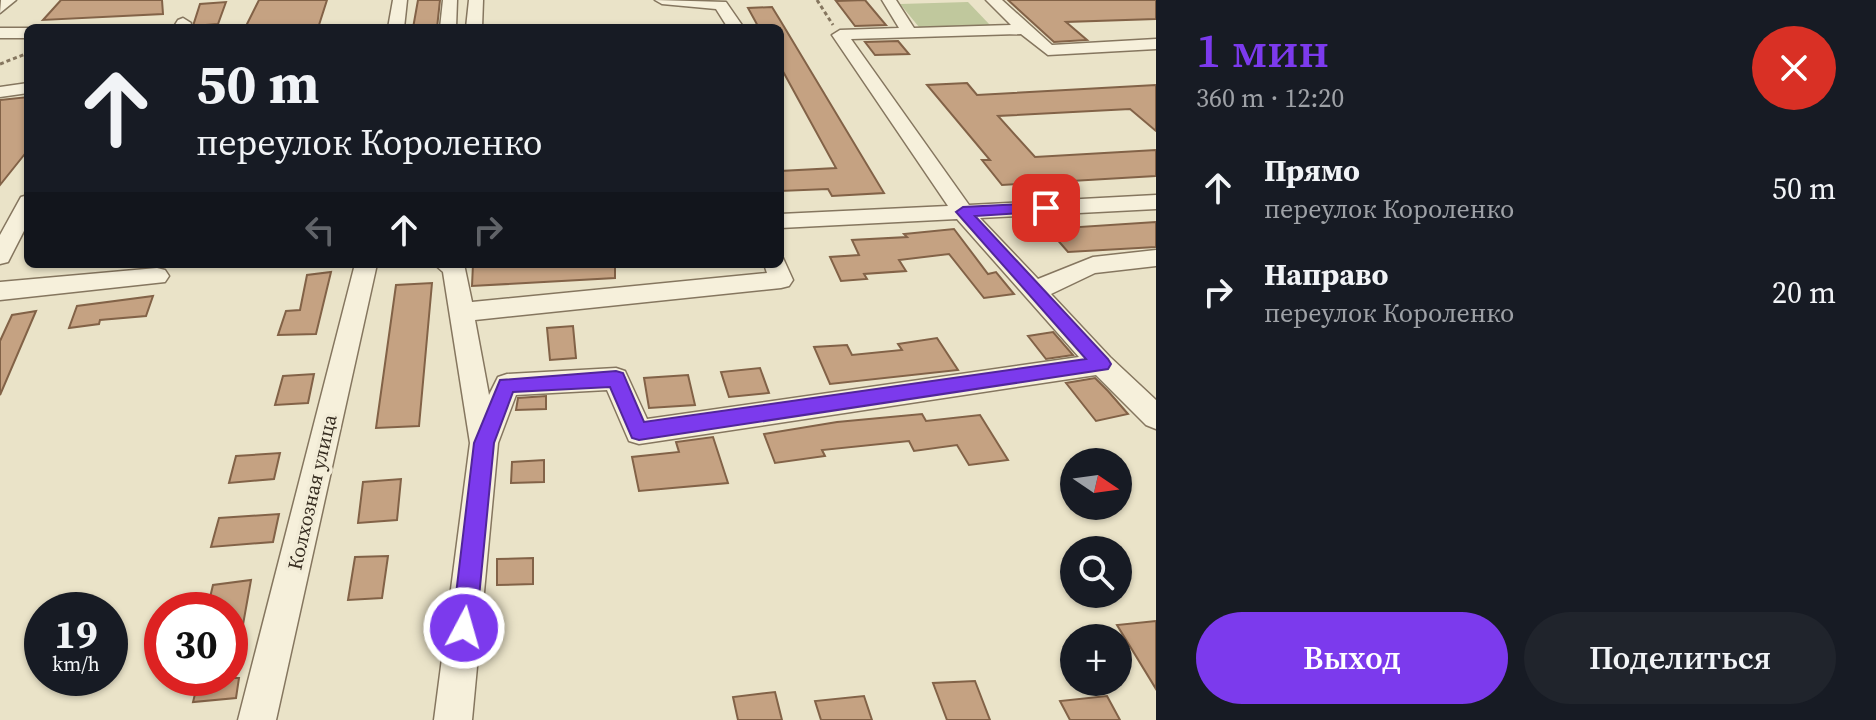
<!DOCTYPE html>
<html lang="ru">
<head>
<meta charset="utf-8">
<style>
  :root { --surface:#171b24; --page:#20242c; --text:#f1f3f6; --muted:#9ea1a6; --accent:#7c3aed }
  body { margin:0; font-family:"Source Serif 4",serif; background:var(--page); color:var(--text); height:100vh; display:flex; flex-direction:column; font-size:30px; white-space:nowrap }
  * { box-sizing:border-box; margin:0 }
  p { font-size:26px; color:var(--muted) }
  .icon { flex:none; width:44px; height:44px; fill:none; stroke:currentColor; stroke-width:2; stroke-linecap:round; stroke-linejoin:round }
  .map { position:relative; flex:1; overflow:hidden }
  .details { display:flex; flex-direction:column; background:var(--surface); width:720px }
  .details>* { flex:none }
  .banner { position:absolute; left:24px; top:24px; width:760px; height:244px; border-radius:12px; box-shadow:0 2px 6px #0004; background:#171b24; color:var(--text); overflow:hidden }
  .needle { width:52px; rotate:103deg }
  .controls { position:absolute; left:1060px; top:448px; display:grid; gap:16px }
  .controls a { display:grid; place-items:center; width:72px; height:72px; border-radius:50%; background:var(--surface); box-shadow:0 2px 6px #0004; font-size:40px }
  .speed { position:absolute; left:24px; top:592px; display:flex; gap:16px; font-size:40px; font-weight:700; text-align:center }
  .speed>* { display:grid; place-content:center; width:104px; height:104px; border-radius:50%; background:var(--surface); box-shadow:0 2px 6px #0004; line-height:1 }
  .speed small { font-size:20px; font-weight:400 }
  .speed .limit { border:12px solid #d22; background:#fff; color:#111 }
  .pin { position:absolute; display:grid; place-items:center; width:68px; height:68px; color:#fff; margin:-34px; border-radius:16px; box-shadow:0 4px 12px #0006 }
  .me { position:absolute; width:88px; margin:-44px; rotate:6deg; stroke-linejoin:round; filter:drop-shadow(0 0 6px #0008) }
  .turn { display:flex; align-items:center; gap:28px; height:168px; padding:0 40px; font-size:36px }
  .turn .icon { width:104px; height:104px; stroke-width:2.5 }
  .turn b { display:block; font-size:56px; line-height:68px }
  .lanes { display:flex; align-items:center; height:76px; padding:0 40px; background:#0003; justify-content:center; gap:40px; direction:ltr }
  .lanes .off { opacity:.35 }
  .round { display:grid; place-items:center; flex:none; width:84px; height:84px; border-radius:42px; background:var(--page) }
  .head { display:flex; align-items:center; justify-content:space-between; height:136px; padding:0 40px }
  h1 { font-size:48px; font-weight:600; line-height:60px; color:var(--accent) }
  .button { display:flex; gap:16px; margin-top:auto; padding:16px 40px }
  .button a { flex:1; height:92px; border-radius:48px; background:var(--accent); color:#fff; font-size:32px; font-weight:600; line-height:92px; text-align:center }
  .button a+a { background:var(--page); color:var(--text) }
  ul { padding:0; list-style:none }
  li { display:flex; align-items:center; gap:24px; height:104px; padding:0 40px }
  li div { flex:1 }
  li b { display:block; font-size:30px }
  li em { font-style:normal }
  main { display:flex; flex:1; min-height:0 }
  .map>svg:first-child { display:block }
  .green { fill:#c0c89d }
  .building { fill:#c5a282; stroke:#826247; stroke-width:2 }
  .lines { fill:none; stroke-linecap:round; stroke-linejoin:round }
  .minor-casing { stroke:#85765f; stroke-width:3 }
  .path { stroke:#85765f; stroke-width:3; stroke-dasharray:4 3; stroke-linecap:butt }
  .minor { fill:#f6f0db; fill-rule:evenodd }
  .route { fill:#7c3aed; stroke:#51269a; stroke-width:2 }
  .labels { text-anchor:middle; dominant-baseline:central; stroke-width:7; stroke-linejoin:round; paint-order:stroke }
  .street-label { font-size:20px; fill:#372d21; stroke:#f2ecd7 }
</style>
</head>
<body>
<main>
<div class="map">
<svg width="1156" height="720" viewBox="0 0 1156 720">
  <rect width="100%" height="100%" fill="#eae3c8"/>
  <path class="green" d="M968 2 990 25 919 27 900 4Z"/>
  <path class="building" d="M61 0H162L163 14 43 20Z
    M259 0H327L318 28H245Z
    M418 0H440L437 28H413Z
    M865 0 886 25 855 26 836 1Z
    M1008 0H1156V19L1066 22 1087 40 1054 42Z
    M226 2 218 24 193 26 200 4Z
    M772 7 780 20 884 193 832 196 828 189 780 191V171L836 168 780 66V28H759L748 8Z
    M898 41 909 54 875 55 865 42Z
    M967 83 977 95 1156 85V131L1130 109 998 116 1035 157 1156 150V176L1002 185 982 160H990L927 85Z
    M28 97V150L0 185V100Z
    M1156 222V247L1068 252 1048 229Z
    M954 229 988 274 996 272 1014 294 984 298 949 254 899 260 906 271 864 274 867 279 841 281 830 257 859 255 852 240 907 237 904 234Z
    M473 264H615V278L472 286Z
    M331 272 316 334 278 335 286 311 300 310 307 275Z
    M432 283 419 426 376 428 396 285Z
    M153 296 146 316 100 320 99 324 69 328 77 306Z
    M36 311 0 395V341L12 315Z
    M573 326 576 358 550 360 547 328Z
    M1053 332 1073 355 1046 359 1028 336Z
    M937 338 958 370 830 384 814 347 847 345 852 355 902 350 898 344Z
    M760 368 769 393 729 397 721 372Z
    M314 374 308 403 275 405 283 376Z
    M688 375 695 405 649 408 644 378Z
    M1095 378 1108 391 1128 414 1096 421 1066 383Z
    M546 396V409L516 410 518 398Z
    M922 414 926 421 980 415 1008 460 969 465 957 445 914 451 909 441 822 450 825 456 775 463 764 434 837 422Z
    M713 437 728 483 639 491 632 457 679 452 676 442Z
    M280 453 274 479 229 483 236 456Z
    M544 460V482L511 483 512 462Z
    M401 479 397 520 358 523 363 482Z
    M279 514 273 542 211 547 219 518Z
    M388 556 382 598 348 600 355 557Z
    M533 558V584L497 585V559Z
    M251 580 239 647 230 646V610H207L213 585Z
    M1156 621V689L1117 625Z
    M199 678H239L236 698 193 702Z
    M975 681 990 720H947L933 683Z
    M775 692 782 720H738L733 697Z
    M864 696 872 720H821L815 701Z
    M1107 696 1120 720H1070L1060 701Z"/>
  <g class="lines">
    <defs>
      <path id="minor" d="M16 0 0 13 1 0Z
        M393 0H407L404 28H388Z
        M443 0H457L456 28H440Z
        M469 0H483L482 28H466Z
        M655 0 726 2 744 28H728L716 9 662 4Z
        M882 0H896L914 28 1011 25 986 0H1002L1052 45 1156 39V49L1048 55 1021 34 851 39 969 205 1156 195V209L980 218 1038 279 1093 257 1156 250V266L1095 273 1051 294 1110 357 1156 400V429L1146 425 1096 375 639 444 629 441 607 390 516 395 498 443 472 720H434L470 443 443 272 434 264H464L472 302 767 273 764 264H780V257L783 258 793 280 789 286 781 288 475 320 489 395 498 377 507 374 616 368 625 371 647 419 1079 357 957 219 780 228V214L948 206 832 35 840 30 899 28Z
        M183 18 191 23 189 28H173L178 20Z
        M0 28H28V38H0Z
        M28 83V93L0 97V87Z
        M28 195V223L8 262 0 264V235L21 197Z
        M355 264H377L276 720H238Z
        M157 268 165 270 169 276 165 282 0 300V282Z"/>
    </defs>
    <use href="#minor" class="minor-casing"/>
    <path class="path" d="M817 0 833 25
      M0 64 28 53"/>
    <use href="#minor" class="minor"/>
  </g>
  <path class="route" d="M1046 203 1051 205V211L975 216 1108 359 1111 364 1108 369 639 440 632 438 610 387 513 392 494 443 476 628 472 636 464 640 455 636 452 628 474 443 500 380 616 371 623 373 644 422 1086 359 956 212 963 207Z"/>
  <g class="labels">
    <g class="street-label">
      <text transform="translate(312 492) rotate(-77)">Колхозная улица</text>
    </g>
  </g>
</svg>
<div class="controls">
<a><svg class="needle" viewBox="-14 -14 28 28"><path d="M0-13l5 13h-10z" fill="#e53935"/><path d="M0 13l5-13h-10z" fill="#9ea1a6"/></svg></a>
<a><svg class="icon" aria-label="search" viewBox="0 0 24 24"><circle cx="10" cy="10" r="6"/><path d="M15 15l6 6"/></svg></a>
<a>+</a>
</div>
<div class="speed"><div>19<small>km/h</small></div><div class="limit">30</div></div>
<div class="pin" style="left:1046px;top:208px;background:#d93025"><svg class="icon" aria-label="arrive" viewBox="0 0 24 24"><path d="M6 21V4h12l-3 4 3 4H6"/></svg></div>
<svg class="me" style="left:464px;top:628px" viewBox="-20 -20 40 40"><circle r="17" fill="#7c3aed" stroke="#fff" stroke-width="3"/><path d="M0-11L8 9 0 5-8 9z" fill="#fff"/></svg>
<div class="banner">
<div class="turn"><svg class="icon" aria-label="ahead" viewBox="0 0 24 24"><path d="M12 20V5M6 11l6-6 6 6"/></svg><div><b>50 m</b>переулок Короленко</div></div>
<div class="lanes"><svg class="icon off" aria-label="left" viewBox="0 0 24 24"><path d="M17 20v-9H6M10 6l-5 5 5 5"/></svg><svg class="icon" aria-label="ahead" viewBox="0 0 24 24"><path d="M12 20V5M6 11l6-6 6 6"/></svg><svg class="icon off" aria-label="right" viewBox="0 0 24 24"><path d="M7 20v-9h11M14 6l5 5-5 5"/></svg></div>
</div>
</div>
<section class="details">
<div class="head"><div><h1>1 мин</h1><p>360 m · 12:20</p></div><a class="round" style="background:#d93025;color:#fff"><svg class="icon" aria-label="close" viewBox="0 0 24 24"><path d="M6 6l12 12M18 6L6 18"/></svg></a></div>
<ul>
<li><svg class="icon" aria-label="ahead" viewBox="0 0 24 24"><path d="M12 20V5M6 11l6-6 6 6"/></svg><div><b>Прямо</b><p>переулок Короленко</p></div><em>50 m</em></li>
<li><svg class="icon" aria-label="right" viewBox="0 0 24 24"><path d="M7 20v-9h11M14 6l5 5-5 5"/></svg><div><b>Направо</b><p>переулок Короленко</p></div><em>20 m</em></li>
</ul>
<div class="button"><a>Выход</a><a>Поделиться</a></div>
</section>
</main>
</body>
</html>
